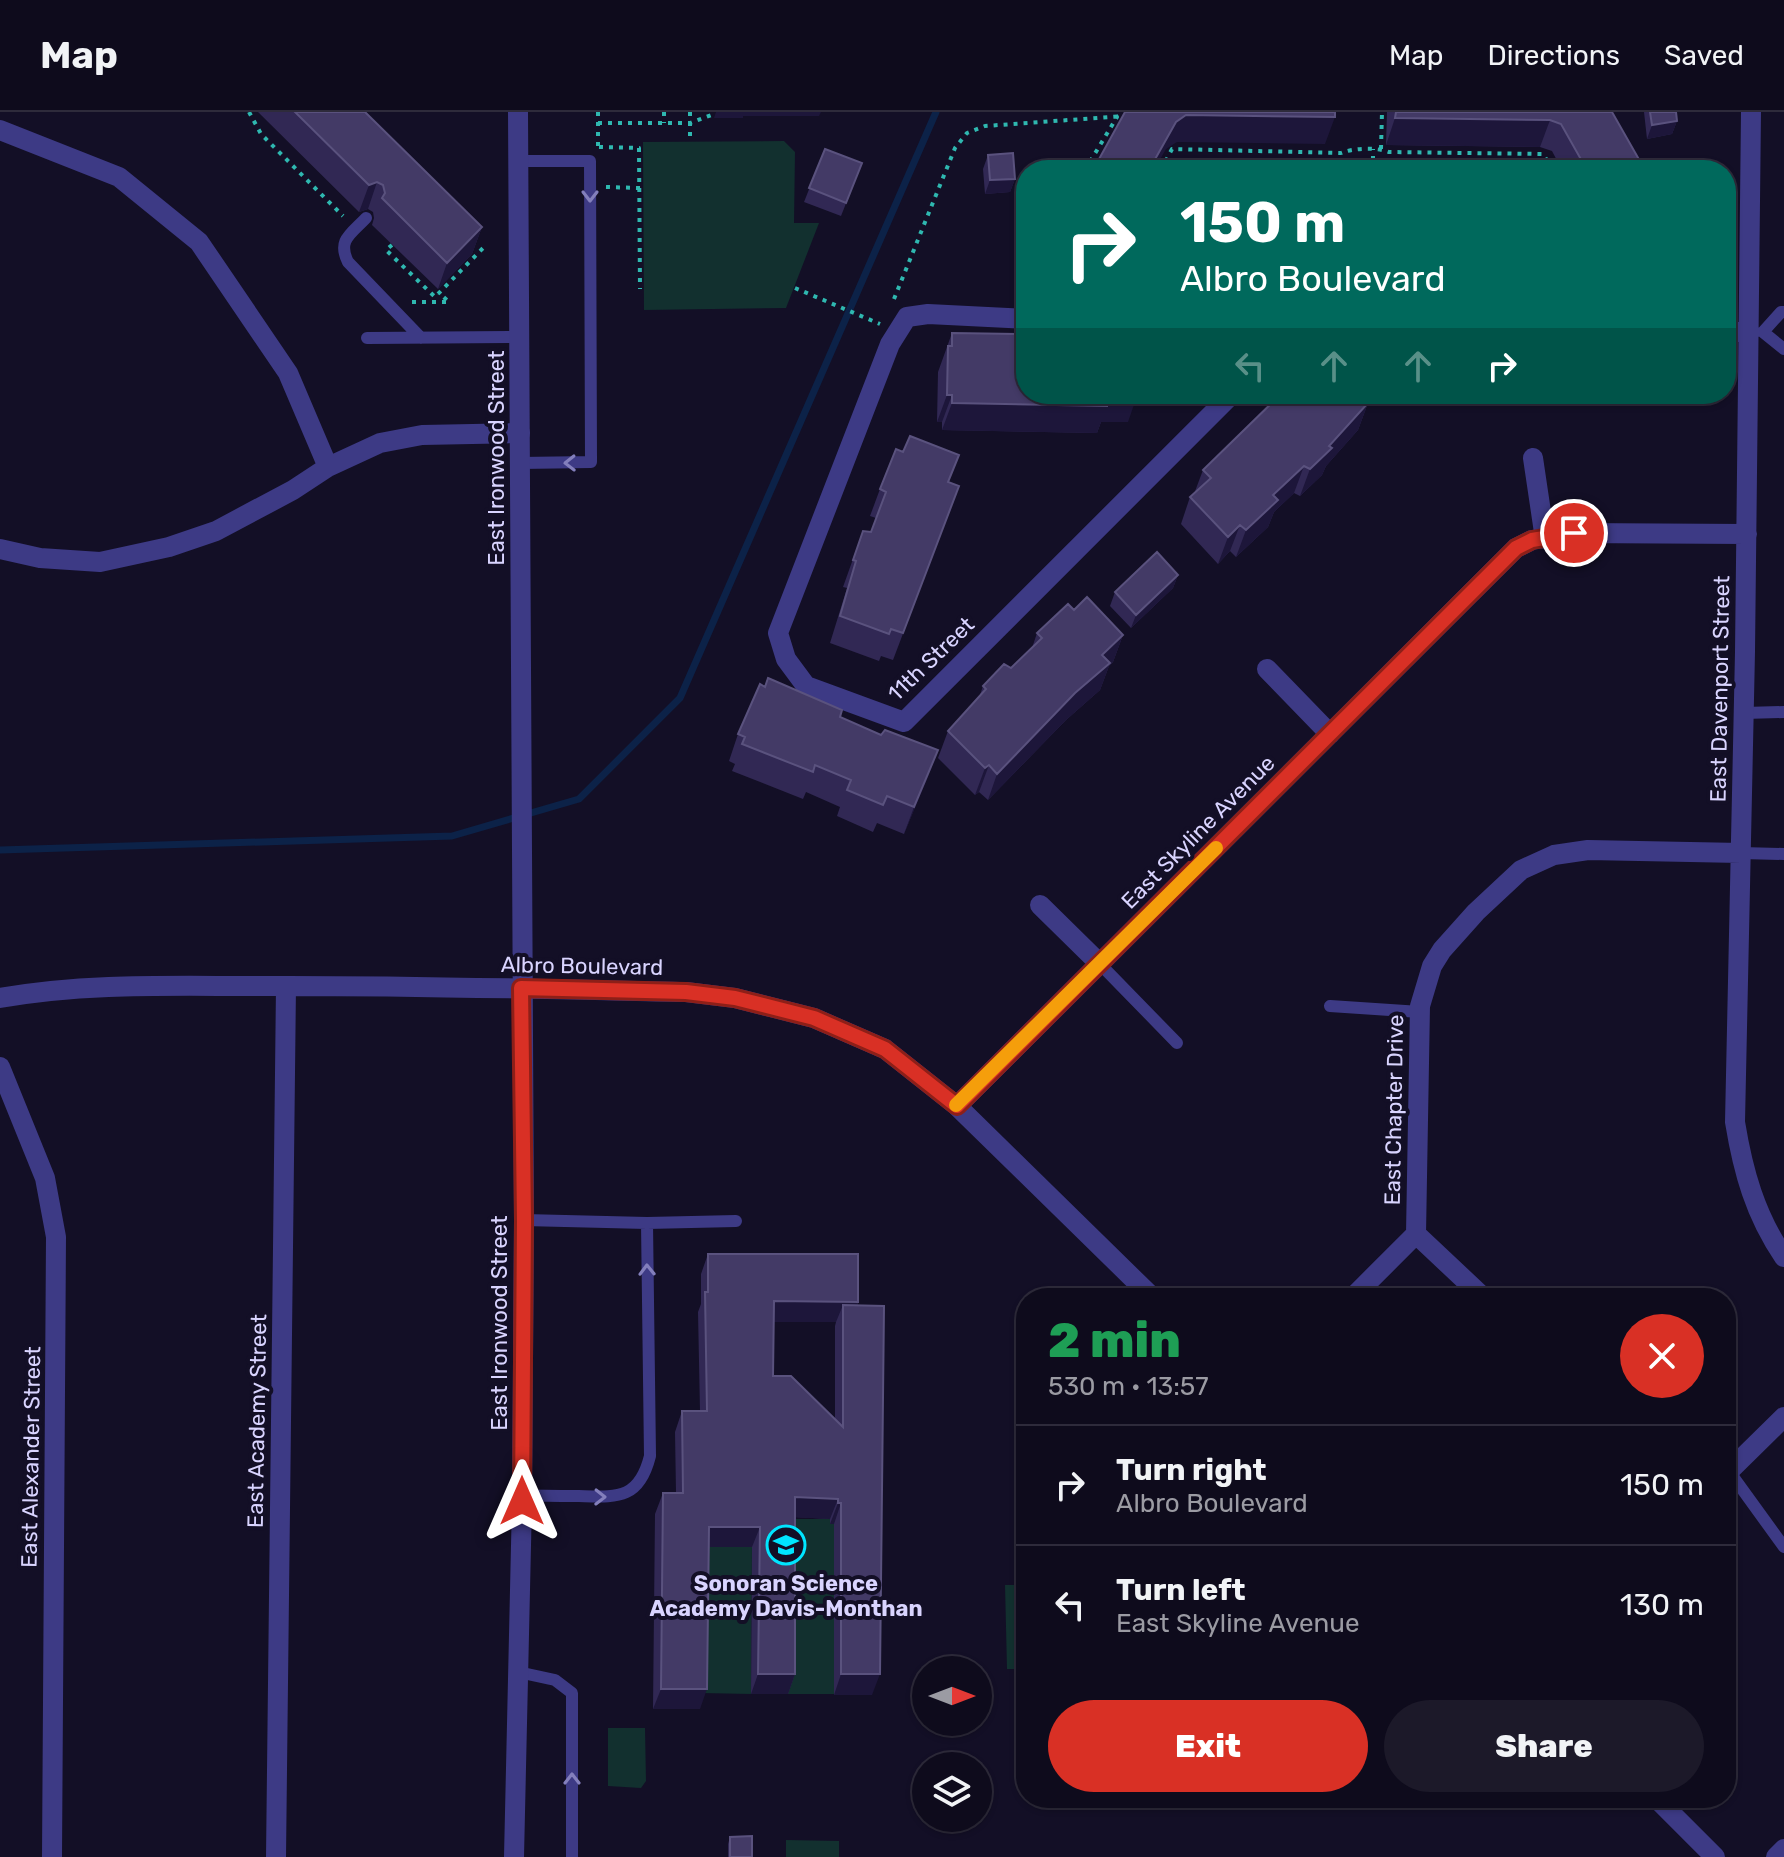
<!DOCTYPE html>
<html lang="en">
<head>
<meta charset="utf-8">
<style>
  :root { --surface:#0e0b1c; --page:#1c1929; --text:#f1f3f6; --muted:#9b9ba3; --line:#2e2b3b; --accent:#d93025 }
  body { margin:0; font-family:Rubik,sans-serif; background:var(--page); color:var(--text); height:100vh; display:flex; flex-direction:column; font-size:30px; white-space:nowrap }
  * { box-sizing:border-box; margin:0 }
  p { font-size:26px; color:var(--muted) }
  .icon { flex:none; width:44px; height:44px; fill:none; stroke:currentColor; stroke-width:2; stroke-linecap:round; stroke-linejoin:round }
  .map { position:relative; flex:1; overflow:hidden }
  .details { position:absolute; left:1016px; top:1176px; width:720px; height:520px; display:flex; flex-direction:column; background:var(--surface); border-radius:32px; box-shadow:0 2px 6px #0004,0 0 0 2px var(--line) }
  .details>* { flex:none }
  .hud { position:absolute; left:1016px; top:48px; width:720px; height:244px; border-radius:32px; box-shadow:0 2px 6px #0004,0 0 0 2px var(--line); background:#00695c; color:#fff; overflow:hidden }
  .needle { width:52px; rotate:90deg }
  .tools { position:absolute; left:912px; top:1544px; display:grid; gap:16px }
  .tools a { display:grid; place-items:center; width:80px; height:80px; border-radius:50%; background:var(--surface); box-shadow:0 2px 6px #0004,0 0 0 2px var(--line); font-size:40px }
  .pin { position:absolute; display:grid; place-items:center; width:68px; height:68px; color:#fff; margin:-34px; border:4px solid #fff; border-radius:50%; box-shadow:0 2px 8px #0007 }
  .me { position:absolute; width:88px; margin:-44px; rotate:0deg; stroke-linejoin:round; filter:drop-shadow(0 0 6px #0008) }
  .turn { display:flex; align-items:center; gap:28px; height:168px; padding:0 32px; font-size:36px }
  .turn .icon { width:104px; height:104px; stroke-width:2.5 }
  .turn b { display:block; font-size:56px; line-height:68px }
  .lanes { display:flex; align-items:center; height:76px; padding:0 32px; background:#0003; justify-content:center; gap:40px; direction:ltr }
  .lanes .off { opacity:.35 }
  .round { display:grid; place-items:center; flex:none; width:84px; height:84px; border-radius:42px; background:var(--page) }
  .overview { display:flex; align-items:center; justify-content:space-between; height:136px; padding:0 32px }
  h1 { font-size:48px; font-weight:800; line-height:60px; color:#1e9e55 }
  .primary-button { display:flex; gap:16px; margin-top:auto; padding:16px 32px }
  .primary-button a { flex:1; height:92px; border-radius:48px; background:var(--accent); color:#fff; font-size:32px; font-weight:800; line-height:92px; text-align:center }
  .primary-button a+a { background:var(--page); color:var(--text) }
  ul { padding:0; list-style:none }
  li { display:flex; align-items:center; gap:24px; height:120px; padding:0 32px; border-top:2px solid var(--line) }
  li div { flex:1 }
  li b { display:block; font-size:30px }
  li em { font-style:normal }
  header { display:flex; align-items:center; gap:48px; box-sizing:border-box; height:112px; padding:0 40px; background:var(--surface); border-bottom:2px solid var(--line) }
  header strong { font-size:38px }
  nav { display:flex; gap:44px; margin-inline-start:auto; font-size:28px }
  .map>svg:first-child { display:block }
  .green { fill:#12302f }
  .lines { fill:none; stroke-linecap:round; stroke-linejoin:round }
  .stream { stroke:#0c2248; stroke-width:7 }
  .path { stroke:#2fb8b0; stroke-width:4; stroke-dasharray:4 6; stroke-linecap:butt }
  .service { stroke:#3d3a85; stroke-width:12 }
  .minor { stroke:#3d3a85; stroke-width:20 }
  .tertiary { stroke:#3d3a85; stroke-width:20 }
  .wall { fill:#312854; fill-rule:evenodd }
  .shaded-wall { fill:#1d163a }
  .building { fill:#433a66; stroke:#5a527e; stroke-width:2 }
  .oneway { stroke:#837fbc }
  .route-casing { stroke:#8d1f18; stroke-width:20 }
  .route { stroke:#d93025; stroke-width:14 }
  .slow { stroke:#f59e0b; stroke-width:14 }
  .labels { text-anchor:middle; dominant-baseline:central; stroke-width:8; stroke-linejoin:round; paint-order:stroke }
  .street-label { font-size:22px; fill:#d9d4ff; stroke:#130f26 }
  .poi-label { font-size:22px; font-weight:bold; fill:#d9d4ff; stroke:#130f26 }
</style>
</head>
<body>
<header>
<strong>Map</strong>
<nav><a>Map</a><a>Directions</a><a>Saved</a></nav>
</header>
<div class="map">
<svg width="1784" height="1745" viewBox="0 0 1784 1745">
  <rect width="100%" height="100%" fill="#130f26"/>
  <path class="green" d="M784 29 795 40 794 111H819L786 196 644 198 643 30Z
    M784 1407H830V1411L834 1412V1582H788V1422Z
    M702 1435H752L751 1582 701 1581Z
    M1005 1473H1026V1557H1007Z
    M608 1616H645L646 1669 641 1676 608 1674Z
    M786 1728 839 1729V1745H786Z"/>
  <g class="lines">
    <path class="stream" d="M0 738 452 724 579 687 680 586 936 0"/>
    <path class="path" d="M249 0 261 22 343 104
      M598 0V34
      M664 0V11
      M690 0V30
      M598 11H690L714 2
      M599 35 639 36 640 177
      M1381 37 1382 0
      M1085 58 1117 5 1114 0
      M1161 58 1172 37 1341 41C1354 36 1375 35 1389 40L1543 42 1553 58
      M1373 58V37
      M606 75 640 76
      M392 133 386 138 435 185 486 133
      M795 176 880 212
      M894 187 955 36 967 21 985 14 1125 4
      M412 190H449L439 181"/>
    <path class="service" d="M519 49H590L591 350 520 351
      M366 106C351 122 337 128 348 150L421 226
      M1784 200H1781L1763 220 1784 237
      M367 226 520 225
      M1744 601 1784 600
      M1741 741 1784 742
      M1100 852 1177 931
      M1330 894 1420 900
      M524 1108 647 1111 736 1109
      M1729 1359 1784 1435
      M522 1383C541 1384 560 1384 579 1384 617 1385 639 1388 650 1344L647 1111
      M518 1560 555 1568 572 1581V1745"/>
    <path class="minor" d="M1751 0 1745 540 1735 1010C1743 1059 1755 1103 1784 1145
      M0 18 119 65 199 130 288 261 328 355
      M1026 207 928 202 907 205 890 232 778 521 786 547 806 574 904 610 1232 282
      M1726 220H1750
      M1533 346 1545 427
      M0 437 40 446 100 450 169 435 216 419 293 378 328 355 380 331 422 323 520 321
      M1267 557 1330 622
      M1040 793 1100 852
      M0 886C84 871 169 874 254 874 398 873 542 877 686 880L735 886 814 906 885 937 957 994 1153 1186
      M0 955 45 1066 56 1125 52 1745
      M957 994 1516 436 1532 428 1574 421 1747 422
      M1416 1122 1484 1186
      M1352 1186 1416 1122 1420 894 1432 854 1442 838 1476 800 1521 758 1554 743 1588 738 1741 741
      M1726 1362 1784 1305
      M1656 1686 1715 1745
      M276 1745 286 874
      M1776 1745 1784 1737"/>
    <path class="tertiary" d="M514 1745 522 1389 524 1108 518 0"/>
  </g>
  <path class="wall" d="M258 0H365L482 115 472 142 438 177 372 113 374 106 373 100 368 97 359 100Z
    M1387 0H1612L1645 58H1562L1552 39 1540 35 1386 33Z
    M1644 0H1676L1677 9 1672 22 1647 27Z
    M825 37 862 51 841 104 804 90Z
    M988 43 1015 67 1010 80 985 82 983 57Z
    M952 221 1128 310H1101L1097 321 942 318V310H937L938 260Z
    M1368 291 1358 318 1326 354 1322 363 1300 384 1294 381 1274 400 1268 415 1236 445 1230 439 1218 452 1181 412 1190 385 1194 382 1203 358Z
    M949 370 959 374 893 548 881 544 879 549 830 531 847 476 843 475 863 419 871 420 876 406 870 404 880 377Z
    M1178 463 1173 476 1131 516 1110 494 1115 480Z
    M1074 498 1123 523 1113 550 1109 554 1100 578 1066 608 988 688 979 680 975 683 938 646 948 619 980 583 983 574 1011 556 1032 536 1037 521Z
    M840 605 881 623 938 638 904 722 877 711 873 720 837 704 840 695 806 680 803 687 732 659 735 652 729 649 738 622Z
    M708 1142 858 1190 857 1194 872 1583H834V1412H830V1407L795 1405V1562L788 1582H751L752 1435H709L700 1597H653L655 1402 663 1381H676L675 1320 682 1299H700L698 1200 701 1192V1162ZM774 1210H836L835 1214V1308L773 1264Z
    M730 1725 752 1745H728V1732Z"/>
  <path class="shaded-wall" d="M716 0H821L819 4H743V6H714Z
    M1186 3 1335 5 1325 32 1177 30 1166 37 1154 58H1149L1176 10Z
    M1395 6 1550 8 1540 35 1386 33Z
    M1677 9 1672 22 1647 27 1652 13Z
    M1015 67 1010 80 985 82 990 68Z
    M377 70 368 97 359 100 369 73Z
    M482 115 472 142 438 177 447 151Z
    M947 283H952L942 310H937Z
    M1107 283 1137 284 1128 310H1101L1097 321 942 318 952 291Z
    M1368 291 1358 318 1326 354 1322 363 1300 384 1310 357 1329 334Z
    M1304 354 1294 381 1274 400 1268 415 1236 445 1246 418 1273 383Z
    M1240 413 1230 439 1218 452 1228 425Z
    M1178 463 1173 476 1131 516 1136 503Z
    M1123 523 1113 550 1109 554 1100 578 1066 608 988 688 997 662 1102 543Z
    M938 638 928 665 904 722 914 695Z
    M989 653 979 680 975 683 985 656Z
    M774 1189 858 1190 851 1210 843 1193 836 1210H767Z
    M795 1385 838 1387 830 1407 788 1405Z
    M838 1391H841L834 1412H830Z
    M709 1415H760L752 1435H702Z
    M758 1562H795L788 1582H751Z
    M841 1562H880L872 1583H834Z
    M661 1577H707L700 1597H653Z"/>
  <path class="building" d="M295 0H365L482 115 447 151 382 86 385 81 383 73 377 70 369 73Z
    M1125 0H1335V5L1186 3 1176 10 1149 58H1093Z
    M1396 0H1612L1645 58H1587L1561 12 1550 8 1395 6Z
    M1650 0H1676L1677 9 1652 13Z
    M825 37 862 51 846 91 809 76Z
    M1013 41 1015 67 990 68 988 43Z
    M952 221 1026 222V282H1137V284L1107 283V294L952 291V283H947L948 234H952Z
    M1281 282H1360L1368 291 1329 334 1332 336 1310 357 1304 354 1273 383 1278 388 1246 418 1240 413 1228 425 1190 385 1211 366 1203 358Z
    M910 324 959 343 948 370 959 374 903 521 891 517 889 522 840 504 856 449 853 448 863 419 871 420 886 380 880 377 896 337 903 340Z
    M1157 440 1178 463 1136 503 1115 480Z
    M1087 485 1123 523 1102 543 1110 551 1075 581 997 662 989 653 985 656 948 619 986 577 983 574 1004 552 1011 556 1042 526 1037 521 1068 492 1074 498Z
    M768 566 842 598 840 605 881 623 885 618 938 638 914 695 887 684 883 693 847 678 851 668 815 653 813 660 742 632 745 625 738 622 760 572 765 575Z
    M708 1142H858V1190L774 1189 773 1264H791L843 1315V1193L884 1194 880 1562H841V1391H838V1387L795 1385V1562H758L760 1415H709L707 1577H661L663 1381H683L682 1299H707L705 1180H708Z
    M752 1724V1745H730V1725Z"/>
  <defs><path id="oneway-chevron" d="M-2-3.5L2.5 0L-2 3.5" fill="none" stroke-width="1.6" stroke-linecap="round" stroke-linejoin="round" transform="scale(2)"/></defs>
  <g class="oneway">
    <use href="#oneway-chevron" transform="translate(590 84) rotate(90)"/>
    <use href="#oneway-chevron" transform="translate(570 351) rotate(179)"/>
    <use href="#oneway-chevron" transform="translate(647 1158) rotate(-91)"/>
    <use href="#oneway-chevron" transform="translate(600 1385) rotate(1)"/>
    <use href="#oneway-chevron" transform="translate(572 1667) rotate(-90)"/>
  </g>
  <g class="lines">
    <defs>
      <path id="route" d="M522 1389 524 1108 521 876 686 880 735 886 814 906 885 937 957 994 1516 436 1532 428 1574 421"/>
    </defs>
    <use href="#route" class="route-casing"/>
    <use href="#route" class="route"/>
    <path class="slow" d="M956 993 1216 736"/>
  </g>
  <defs>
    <symbol id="school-ring" viewBox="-11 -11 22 22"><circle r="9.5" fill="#130f26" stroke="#00e5ff" stroke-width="1.5"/><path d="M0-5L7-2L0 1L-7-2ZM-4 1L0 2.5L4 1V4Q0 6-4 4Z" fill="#00e5ff"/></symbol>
  </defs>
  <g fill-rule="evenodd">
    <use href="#school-ring" x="764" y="1411" width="44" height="44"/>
  </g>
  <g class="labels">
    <g class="street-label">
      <text transform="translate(496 346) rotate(-90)">East Ironwood Street</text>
      <text transform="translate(931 547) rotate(-44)">11th Street</text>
      <text transform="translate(1720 577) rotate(-89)">East Davenport Street</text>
      <text transform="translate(1198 720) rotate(-45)">East Skyline Avenue</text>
      <text transform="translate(582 854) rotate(1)">Albro Boulevard</text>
      <text transform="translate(1394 998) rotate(-89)">East Chapter Drive</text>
      <text transform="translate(499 1211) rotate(-90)">East Ironwood Street</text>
      <text transform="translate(257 1309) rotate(-89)">East Academy Street</text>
      <text transform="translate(31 1345) rotate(-89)">East Alexander Street</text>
    </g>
    <g class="poi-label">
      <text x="786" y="1471">Sonoran Science<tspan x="786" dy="25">Academy Davis-Monthan</tspan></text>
    </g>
  </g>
</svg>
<div class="tools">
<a><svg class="needle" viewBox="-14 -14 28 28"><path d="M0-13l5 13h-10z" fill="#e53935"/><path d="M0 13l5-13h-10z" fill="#9b9ba3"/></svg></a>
<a><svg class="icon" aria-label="layers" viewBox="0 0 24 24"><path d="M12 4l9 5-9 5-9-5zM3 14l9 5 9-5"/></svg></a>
</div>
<div class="pin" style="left:1574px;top:421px;background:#d93025"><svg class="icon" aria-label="arrive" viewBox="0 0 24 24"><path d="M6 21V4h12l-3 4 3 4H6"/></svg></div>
<svg class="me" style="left:522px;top:1389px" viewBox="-20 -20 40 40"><path d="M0-17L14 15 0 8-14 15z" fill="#d93025" stroke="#fff" stroke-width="4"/></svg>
<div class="hud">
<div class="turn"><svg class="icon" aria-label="right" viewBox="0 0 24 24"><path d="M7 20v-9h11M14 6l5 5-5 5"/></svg><div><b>150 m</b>Albro Boulevard</div></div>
<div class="lanes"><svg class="icon off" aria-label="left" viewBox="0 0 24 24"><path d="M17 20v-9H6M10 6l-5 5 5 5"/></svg><svg class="icon off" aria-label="ahead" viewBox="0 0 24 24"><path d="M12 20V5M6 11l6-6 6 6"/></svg><svg class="icon off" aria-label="ahead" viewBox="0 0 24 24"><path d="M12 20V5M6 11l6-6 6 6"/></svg><svg class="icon" aria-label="right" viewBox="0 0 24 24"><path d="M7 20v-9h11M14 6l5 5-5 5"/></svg></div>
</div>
<section class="details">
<div class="overview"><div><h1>2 min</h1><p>530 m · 13:57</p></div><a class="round" style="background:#d93025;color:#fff"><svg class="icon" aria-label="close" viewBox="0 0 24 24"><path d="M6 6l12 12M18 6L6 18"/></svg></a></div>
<ul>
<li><svg class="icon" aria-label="right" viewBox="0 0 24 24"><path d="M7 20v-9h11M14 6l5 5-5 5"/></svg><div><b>Turn right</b><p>Albro Boulevard</p></div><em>150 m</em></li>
<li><svg class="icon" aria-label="left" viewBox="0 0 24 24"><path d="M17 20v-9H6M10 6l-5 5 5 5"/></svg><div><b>Turn left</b><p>East Skyline Avenue</p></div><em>130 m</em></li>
</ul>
<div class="primary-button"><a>Exit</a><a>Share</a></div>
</section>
</div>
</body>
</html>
